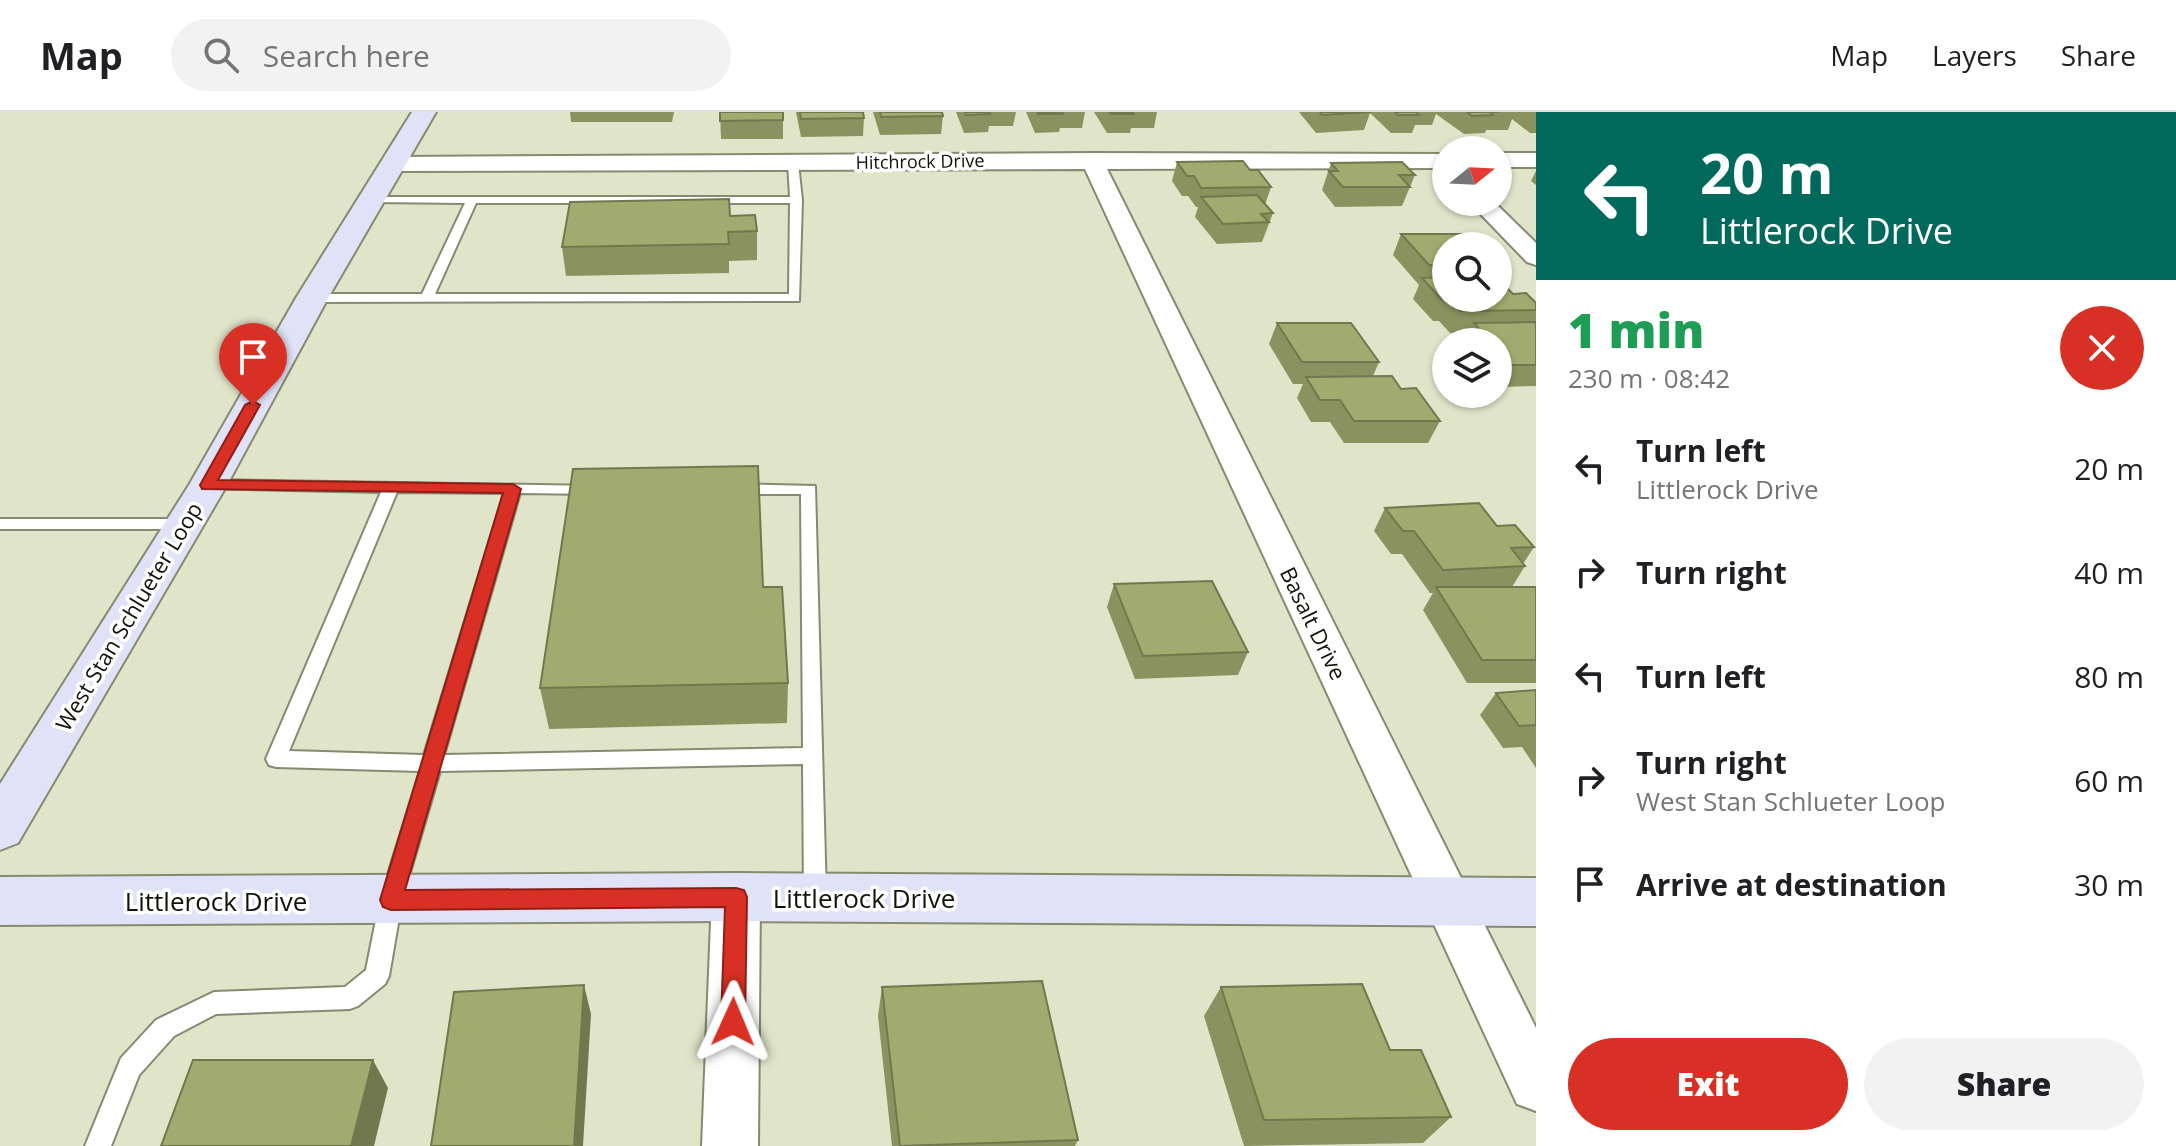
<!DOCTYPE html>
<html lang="en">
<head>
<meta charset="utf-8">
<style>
  :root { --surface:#fff; --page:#f2f2f2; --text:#202124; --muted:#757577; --line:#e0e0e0; --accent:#d93025 }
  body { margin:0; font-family:"Open Sans",sans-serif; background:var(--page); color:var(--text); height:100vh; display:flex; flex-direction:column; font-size:30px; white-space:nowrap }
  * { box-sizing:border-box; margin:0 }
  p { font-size:26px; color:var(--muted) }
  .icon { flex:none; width:44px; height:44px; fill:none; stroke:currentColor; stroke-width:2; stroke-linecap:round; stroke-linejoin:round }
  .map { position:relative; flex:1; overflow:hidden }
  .side { display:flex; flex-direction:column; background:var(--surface); width:640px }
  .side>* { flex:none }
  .guide { background:#00695c; color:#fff; overflow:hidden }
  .needle { width:52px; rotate:72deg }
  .fabs { position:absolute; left:1432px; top:24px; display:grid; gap:16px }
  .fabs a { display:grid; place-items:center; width:80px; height:80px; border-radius:50%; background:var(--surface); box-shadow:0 2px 6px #0004; font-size:40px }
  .pin { position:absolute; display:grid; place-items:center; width:68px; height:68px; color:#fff; margin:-82px -34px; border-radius:50% 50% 50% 0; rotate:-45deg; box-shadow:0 0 8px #0007 }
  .pin .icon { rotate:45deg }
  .me { position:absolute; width:88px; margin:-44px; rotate:1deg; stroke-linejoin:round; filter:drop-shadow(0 0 6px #0008) }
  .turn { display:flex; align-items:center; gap:28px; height:168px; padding:0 32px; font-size:36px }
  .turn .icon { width:104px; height:104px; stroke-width:2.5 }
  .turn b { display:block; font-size:56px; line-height:68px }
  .round { display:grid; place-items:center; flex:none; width:84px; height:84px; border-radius:42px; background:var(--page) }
  .head { display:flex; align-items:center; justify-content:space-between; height:136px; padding:0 32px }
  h1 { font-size:48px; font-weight:800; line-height:60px; color:#1e9e55 }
  .button { display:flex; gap:16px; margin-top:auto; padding:16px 32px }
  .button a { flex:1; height:92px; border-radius:48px; background:var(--accent); color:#fff; font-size:32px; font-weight:800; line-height:92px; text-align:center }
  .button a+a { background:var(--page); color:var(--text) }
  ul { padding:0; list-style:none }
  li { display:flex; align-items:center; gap:24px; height:104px; padding:0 32px }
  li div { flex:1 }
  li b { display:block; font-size:30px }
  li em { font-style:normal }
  header { display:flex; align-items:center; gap:48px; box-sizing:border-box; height:112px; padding:0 40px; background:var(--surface); border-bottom:2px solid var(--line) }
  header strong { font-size:38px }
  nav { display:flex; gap:44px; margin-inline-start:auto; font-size:28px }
  .search { width:560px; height:72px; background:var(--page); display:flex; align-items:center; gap:20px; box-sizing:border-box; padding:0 28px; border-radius:44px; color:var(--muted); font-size:30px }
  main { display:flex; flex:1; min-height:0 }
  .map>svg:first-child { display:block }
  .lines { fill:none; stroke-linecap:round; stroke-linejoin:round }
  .lane-casing { stroke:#858a70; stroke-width:4 }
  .street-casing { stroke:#858a70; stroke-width:4 }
  .secondary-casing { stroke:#858a70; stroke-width:4 }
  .lane { fill:#fff; fill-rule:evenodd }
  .street { fill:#fff; fill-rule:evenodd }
  .secondary { fill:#e0e3f7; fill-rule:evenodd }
  .wall { fill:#8a935f }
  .shaded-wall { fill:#71784e }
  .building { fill:#a1ab6f; stroke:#71784e; stroke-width:2 }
  .route { fill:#d93025; stroke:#8d1f18; stroke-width:2 }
  .labels { text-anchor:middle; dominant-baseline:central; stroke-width:7; stroke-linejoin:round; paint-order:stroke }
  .far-street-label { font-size:18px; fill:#111209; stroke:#fff }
  .street-label { font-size:22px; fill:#111209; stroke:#fff }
  .near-street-label { font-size:26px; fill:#111209; stroke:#fff }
</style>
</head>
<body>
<header>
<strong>Map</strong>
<div class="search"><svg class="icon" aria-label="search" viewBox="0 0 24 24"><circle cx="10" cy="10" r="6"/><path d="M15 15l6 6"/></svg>Search here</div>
<nav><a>Map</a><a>Layers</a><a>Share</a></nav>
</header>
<main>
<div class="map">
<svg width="1536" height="1034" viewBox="0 0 1536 1034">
  <rect width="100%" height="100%" fill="#e0e5ca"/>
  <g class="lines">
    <defs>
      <path id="lane" d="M793 48 798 51 802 88 799 189 312 190 306 186 312 182H422L465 91 372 90 368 89V85H790L788 51ZM476 91H790L789 182H435Z
        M208 368 599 374 601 377 593 382 520 381 444 643 803 636 801 382H735L727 377 735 372 815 374 826 785 823 792 815 795 807 792 804 785 803 652 440 659 402 788 389 864 385 872 358 894 350 897 216 902 174 924 139 963 111 1034H85L121 946 156 908 214 880 345 875 366 858 380 788 420 659 276 655 269 653 266 647 381 380 202 376 200 373 202 370ZM397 380 504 381 424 643 289 639Z
        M0 407H184L192 412 184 417H0Z"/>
      <path id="street" d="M1092 41 1446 42V56L1107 57 1536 916V999L1517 992 1085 57 394 59 383 52 394 45Z
        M1498 41H1536V55H1498Z
        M1469 90H1494L1536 131V153L1527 150Z
        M736 764 753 770 760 785 758 1034H702L712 785 719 770Z"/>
      <path id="secondary" d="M412 0H436L328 186 227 373 18 731 0 738V672L189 373 296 186Z
        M736 761 1536 766V814L736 809 0 813V765Z"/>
    </defs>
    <use href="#lane" class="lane-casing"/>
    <use href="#street" class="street-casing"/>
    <use href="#secondary" class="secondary-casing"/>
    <use href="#lane" class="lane"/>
    <use href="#street" class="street"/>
    <use href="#secondary" class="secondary"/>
  </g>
  <path class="wall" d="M570 0H674L672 10H571Z
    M720 0 783 8V27H721Z
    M796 0H863L864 6 863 24 801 25Z
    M873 0H942L943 4 941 22 880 23Z
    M956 0H1016L1013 14H989L988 20 964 21Z
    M1026 0H1085L1082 16H1060L1059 20 1035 21Z
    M1094 0H1157L1154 16H1131L1130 21H1107Z
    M1299 0H1536V21H1530L1512 7 1508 18H1486L1485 21 1464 22 1436 2 1432 13H1415L1412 21H1391L1370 1 1364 18 1316 21Z
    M1177 50 1250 58 1271 75 1265 93 1273 101 1262 130 1217 132 1195 105 1198 95H1196L1188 84H1182L1172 69Z
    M1331 51 1415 63 1402 94 1335 95 1322 78Z
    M1536 59V73L1531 69Z
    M730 104 757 119V148L729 149V161L566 164 562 135Z
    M1401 122 1446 134V186L1513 182 1536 191V274L1499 275 1498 273V230H1464L1469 220 1450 221 1439 209H1433L1413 187 1419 173 1393 143Z
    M1277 211 1379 250 1373 264 1401 277 1440 309 1428 331H1344L1330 310H1311L1297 286 1303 272H1293L1269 232Z
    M1385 396 1534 435 1523 452 1525 454 1512 475H1536V571H1467L1423 498 1433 481H1430L1402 442H1391L1374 419Z
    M1114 472 1248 540 1238 563 1135 567 1107 495Z
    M763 475 788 571 787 611 549 617 540 576Z
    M1536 578V656L1522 635 1503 636 1480 603 1496 581Z
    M882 875 1078 1028 1075 1034H892L878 904Z
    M1221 875 1390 938 1451 1005 1423 1031 1244 1034 1204 904Z"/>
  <path class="shaded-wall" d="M584 873 591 902 583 1034H574Z
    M373 948 388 976 374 1034H351Z"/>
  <path class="building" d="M720 0H783V8L720 9Z
    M800 0H863L864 6 801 7Z
    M880 0H942L943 4 881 5Z
    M965 0H989L990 2 966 3Z
    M1037 0H1062L1063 2H1038Z
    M1109 0H1133L1134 2H1111Z
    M1320 0H1371L1322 3Z
    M1395 0H1416L1419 3H1398Z
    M1467 0H1499H1490L1493 3 1472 4Z
    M1243 49 1250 58H1258L1271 75 1201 76 1194 64H1187L1177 50Z
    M1402 50 1415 63H1399L1410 75H1343L1329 59H1338L1331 51Z
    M1257 83 1273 101 1261 102 1269 110 1223 112 1201 85Z
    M729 87 730 104 755 103 757 119 728 120 729 132 562 135 570 90Z
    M1401 122H1467L1479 134H1446V153H1429Z
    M1446 165V186H1498V167L1513 182 1526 181 1536 191V198L1460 199 1449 187 1442 188 1422 166Z
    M1536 210V253H1511L1498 238V230H1491L1474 211Z
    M1277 211H1351L1379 250H1302Z
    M1392 264 1401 277 1416 276 1440 309H1354L1340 288H1320L1306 265Z
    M758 354 763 475H782L788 571 540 576 573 357Z
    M1479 391 1497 414 1515 413 1534 435 1511 436 1525 454 1443 458 1414 419H1403L1385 396Z
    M1212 469 1248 540 1143 544 1114 472Z
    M1436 475H1536V548H1482Z
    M1536 578V613L1519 614 1496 581Z
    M1042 869 1078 1028 900 1034 882 875Z
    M1362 872 1390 938H1421L1451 1005 1264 1008 1221 875Z
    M584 873 574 1034H431L454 880Z
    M193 948H373L351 1034H161Z"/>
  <path class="route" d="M253 289 260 293 218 368 513 372 521 377 405 778 736 776 744 778 747 785 745 910 742 918 733 921 725 918 721 910 725 795 391 798 383 795 380 788 503 381 202 377 200 373 245 293Z"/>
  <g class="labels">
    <g class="far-street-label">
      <text transform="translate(920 49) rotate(-1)">Hitchrock Drive</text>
    </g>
    <g class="street-label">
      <text transform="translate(128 504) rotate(-59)">West Stan Schlueter Loop</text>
      <text transform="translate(1314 511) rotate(64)">Basalt Drive</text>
    </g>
    <g class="near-street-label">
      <text x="864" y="786">Littlerock Drive</text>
      <text x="216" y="789">Littlerock Drive</text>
    </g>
  </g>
</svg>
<div class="fabs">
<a><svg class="needle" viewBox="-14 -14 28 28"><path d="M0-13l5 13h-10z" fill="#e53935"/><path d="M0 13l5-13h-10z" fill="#757577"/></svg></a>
<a><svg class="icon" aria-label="search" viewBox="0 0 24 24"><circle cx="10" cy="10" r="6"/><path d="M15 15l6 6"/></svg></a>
<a><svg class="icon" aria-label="layers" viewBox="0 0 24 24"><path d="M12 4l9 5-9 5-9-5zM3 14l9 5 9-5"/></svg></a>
</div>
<div class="pin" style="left:253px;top:293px;background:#d93025"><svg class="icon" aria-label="arrive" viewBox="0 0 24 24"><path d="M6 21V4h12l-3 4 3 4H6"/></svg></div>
<svg class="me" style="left:733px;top:910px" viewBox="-20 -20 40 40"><path d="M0-17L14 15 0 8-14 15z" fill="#d93025" stroke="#fff" stroke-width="4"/></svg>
</div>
<section class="side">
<div class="guide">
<div class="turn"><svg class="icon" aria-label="left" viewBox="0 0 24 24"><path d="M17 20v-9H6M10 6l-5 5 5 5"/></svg><div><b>20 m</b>Littlerock Drive</div></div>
</div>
<div class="head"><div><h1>1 min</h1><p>230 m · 08:42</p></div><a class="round" style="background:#d93025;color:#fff"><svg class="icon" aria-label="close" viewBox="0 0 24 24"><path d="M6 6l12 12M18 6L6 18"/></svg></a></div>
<ul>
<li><svg class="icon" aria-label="left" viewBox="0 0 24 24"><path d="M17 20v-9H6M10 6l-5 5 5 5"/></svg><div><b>Turn left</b><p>Littlerock Drive</p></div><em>20 m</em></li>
<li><svg class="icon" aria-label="right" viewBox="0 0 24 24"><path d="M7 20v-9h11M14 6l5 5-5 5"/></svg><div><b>Turn right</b></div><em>40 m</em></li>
<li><svg class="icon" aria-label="left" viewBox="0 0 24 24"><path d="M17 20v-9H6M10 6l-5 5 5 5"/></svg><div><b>Turn left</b></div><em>80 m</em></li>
<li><svg class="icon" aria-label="right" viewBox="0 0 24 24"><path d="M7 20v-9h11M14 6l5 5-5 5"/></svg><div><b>Turn right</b><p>West Stan Schlueter Loop</p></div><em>60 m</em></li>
<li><svg class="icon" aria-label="arrive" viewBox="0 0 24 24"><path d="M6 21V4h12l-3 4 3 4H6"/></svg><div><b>Arrive at destination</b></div><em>30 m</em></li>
</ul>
<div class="button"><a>Exit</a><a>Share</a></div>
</section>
</main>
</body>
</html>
